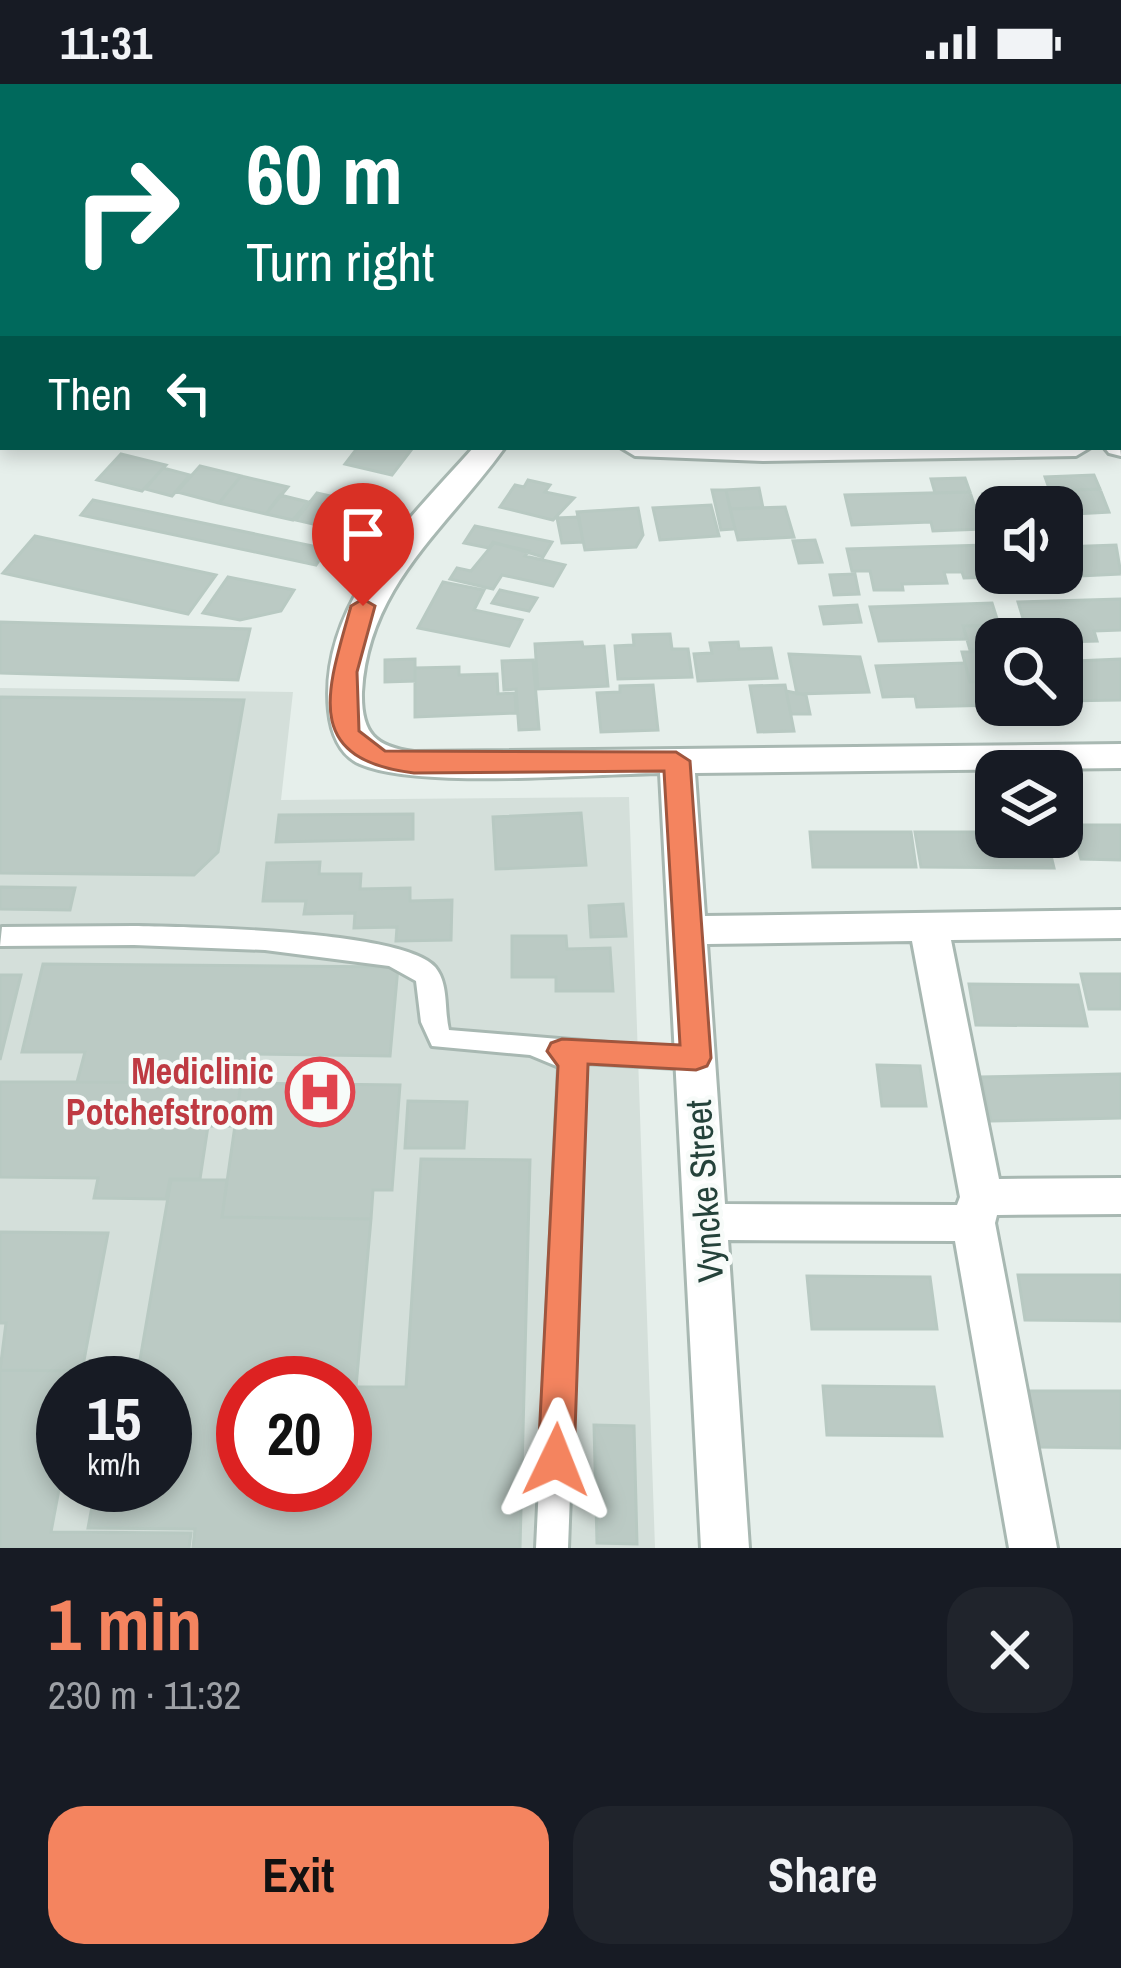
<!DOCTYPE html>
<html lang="en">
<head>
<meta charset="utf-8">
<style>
  :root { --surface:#171b24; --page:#20242c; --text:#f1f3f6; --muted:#9ea1a6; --accent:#f4845f }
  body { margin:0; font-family:"Archivo Narrow",sans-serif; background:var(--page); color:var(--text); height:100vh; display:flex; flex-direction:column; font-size:45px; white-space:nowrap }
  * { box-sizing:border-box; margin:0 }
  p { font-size:39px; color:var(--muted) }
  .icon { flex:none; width:66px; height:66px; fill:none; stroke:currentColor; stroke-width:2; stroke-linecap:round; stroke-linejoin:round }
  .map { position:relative; height:1464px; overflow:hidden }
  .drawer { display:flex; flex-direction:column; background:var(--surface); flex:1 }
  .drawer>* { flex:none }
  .hud { position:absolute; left:0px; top:0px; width:1122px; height:366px; box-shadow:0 6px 18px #0003; background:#00695c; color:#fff; overflow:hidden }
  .fabs { position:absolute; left:975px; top:402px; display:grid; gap:24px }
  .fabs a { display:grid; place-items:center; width:108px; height:108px; border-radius:24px; background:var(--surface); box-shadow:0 6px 18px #0003; font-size:60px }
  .speed { position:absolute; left:36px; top:1272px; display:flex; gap:24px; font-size:60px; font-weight:700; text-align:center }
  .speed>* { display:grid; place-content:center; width:156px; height:156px; border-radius:50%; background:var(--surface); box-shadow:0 6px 18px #0003; line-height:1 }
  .speed small { font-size:30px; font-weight:400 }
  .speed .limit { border:18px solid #d22; background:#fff; color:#111 }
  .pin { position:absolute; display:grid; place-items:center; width:102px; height:102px; color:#fff; margin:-123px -51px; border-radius:50% 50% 50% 0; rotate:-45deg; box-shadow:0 0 12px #0007 }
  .pin .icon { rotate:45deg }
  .me { position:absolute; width:132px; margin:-66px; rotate:2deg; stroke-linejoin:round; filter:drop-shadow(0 0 9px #0008) }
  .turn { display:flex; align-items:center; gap:42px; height:252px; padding:0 48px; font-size:54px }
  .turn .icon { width:156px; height:156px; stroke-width:2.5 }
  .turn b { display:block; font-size:84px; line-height:102px }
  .then { display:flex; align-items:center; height:114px; padding:0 48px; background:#0003; gap:24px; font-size:45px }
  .round { display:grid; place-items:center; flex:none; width:126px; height:126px; border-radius:36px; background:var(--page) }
  .summary { display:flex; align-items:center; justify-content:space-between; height:204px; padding:0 48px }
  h1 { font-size:72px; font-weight:700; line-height:90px; color:var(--accent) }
  .primary-button { display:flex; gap:24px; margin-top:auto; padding:24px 48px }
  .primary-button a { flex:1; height:138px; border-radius:36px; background:var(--accent); color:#111; font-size:48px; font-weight:700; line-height:138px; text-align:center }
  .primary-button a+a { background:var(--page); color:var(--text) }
  .status { display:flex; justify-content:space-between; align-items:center; height:84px; padding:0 60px; background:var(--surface); direction:ltr }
  .status svg { height:33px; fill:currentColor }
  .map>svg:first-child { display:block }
  .built { fill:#d4dfda; fill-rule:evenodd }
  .building { fill:#bbcac4; stroke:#b8c9c2; stroke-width:3; fill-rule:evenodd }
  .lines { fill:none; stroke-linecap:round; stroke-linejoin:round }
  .lane-casing { stroke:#a8b8b2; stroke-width:6 }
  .street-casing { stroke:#a8b8b2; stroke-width:6 }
  .lane { fill:#fff; fill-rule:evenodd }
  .street { fill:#fff; fill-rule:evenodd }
  .route { fill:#f4845f; stroke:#9f563e; stroke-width:3 }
  .labels { text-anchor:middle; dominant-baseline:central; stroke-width:9; stroke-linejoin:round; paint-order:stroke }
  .health-label { font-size:36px; font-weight:bold; fill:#be3a42; stroke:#f7fbf9; text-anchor:end }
  .street-label { font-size:36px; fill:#24423a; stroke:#f7fbf9 }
</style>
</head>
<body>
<div class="status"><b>11:31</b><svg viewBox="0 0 49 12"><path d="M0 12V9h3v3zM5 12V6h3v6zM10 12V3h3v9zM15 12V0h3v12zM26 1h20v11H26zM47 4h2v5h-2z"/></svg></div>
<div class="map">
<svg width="1121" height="1464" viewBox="0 0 1121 1464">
  <rect width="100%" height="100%" fill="#e6efeb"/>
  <path class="built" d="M0 604 293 608 281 716 629 713 655 1464H0ZM63 1299H165V1401H63ZM243 1299H345V1401H243Z"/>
  <path class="building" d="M787 0H896L897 3H788Z
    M358 363H403L412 365 392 391 345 380Z
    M121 370 166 381 142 407 97 396Z
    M200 382 241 392 219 419 177 408Z
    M163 384 190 391 172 412 145 405Z
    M1094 391 1100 405 1050 407 1045 393Z
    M241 392 288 403 266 430 219 419Z
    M965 394 970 408 935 409 931 395Z
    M528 396 550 401 545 408 574 414 553 436 500 423 515 401 524 403Z
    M759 404 763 424 730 425 726 406Z
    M1100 405 1109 428 1074 430 1079 442 1062 443V423H996L994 440 983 410Z
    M712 406H726L735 445 721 446Z
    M970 408 982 445 933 447 931 438 852 441 845 411Z
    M317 409 365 420 344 447 296 436Z
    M280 411 308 418 293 436 266 430Z
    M93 416 327 465 316 481 81 431Z
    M711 421 719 452 660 456 653 424Z
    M785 423 794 453 738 456 730 425Z
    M638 424 643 451 636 463 585 466 577 428Z
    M579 433 583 458 562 459 557 434Z
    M475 442 552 458 543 473 493 458 489 464 464 459Z
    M35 452 216 491 188 530 3 489Z
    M815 456 822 478 799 479 793 457Z
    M494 459 529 467 525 472 565 481 553 502 502 491 493 505 450 495 457 484 471 487Z
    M986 461 996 493 964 494 962 488H944L947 499 902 500 903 506H874L870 487H852L847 465Z
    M1116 461 1121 490 1060 493 1062 463Z
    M855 490 859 510 834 511 830 491Z
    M228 493 294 506 281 527 240 536 203 529Z
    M443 498 484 506 474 526 522 536 509 562 418 544Z
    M500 506 537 514 529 527 492 519Z
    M1121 515V546L1094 547 1097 557 1062 558 1056 539 1025 541 1018 518Z
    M992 519 999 541 963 542 967 555 879 557 870 523Z
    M857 521 861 538 824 540 820 523Z
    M0 538 250 545 238 596 0 589Z
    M963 542H995L996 565 970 566Z
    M670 550 672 565H688L692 593 618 595 615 562 634 561 633 551Z
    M582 558 583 563 604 562 608 602 538 605 535 560Z
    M738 558 739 565 771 564 777 594 698 597 694 570 712 569 710 559Z
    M996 567V597L970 598 962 568Z
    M789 570 860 573 869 608 797 610Z
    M415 575V597L385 598V576Z
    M1121 575V616L1062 617V595H1083L1076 577Z
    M533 576 539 645 519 646 516 605 504 606 502 577Z
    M965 579 970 598 996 597V621L917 623 915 612 883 613 876 582Z
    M459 583V591L497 590 498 610 515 609 516 629 415 633V584Z
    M653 601 658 646 601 648 597 609 620 608V602Z
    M785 601 794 647 758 648 750 602Z
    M786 607 806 611 810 630H791Z
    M0 613 244 616 218 768 194 791 0 789Z
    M581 729 586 781 496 785 493 733Z
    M413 730V755L276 758 279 731Z
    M1072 741H1121V776L1081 775Z
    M810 748H911L916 783H813Z
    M915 748H996V753L1047 755 1054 784 921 783Z
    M320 778 319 790H361L360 805 410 804V817L452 816 451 856 396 857 397 843 354 844 355 829 304 830 306 817H263L267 779Z
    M0 803 75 804 70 826 0 825Z
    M623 820 626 852 591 853 589 822Z
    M512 852H566L567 865 610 864 613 907H556V893H512Z
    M43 880 398 883 390 972 245 970 241 999 77 998 85 968H22Z
    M1081 890H1121V925H1089Z
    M0 891H21L0 976Z
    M969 900 1078 901 1087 942 976 941Z
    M877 981 920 982 926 1022H882Z
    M1121 990V1034L991 1037 981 993Z
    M0 998H77L241 999 235 1042H208L200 1095H170L166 1115 94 1114 98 1094 0 1093Z
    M241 999 400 1001 392 1106H373L371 1135 222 1133Z
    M408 1017 467 1018 464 1064H405Z
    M421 1075 530 1076 520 1464H193L195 1445 88 1444 96 1401H165V1299H136L171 1096H227L222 1133 371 1135 356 1303H406ZM243 1299H345V1401H243Z
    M0 1148 108 1149 82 1287 0 1286 6 1239H0Z
    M1018 1191H1121V1237L1025 1236Z
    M807 1192 930 1193 937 1245H812Z
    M0 1286 82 1287 79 1299H63V1384L51 1448 191 1449 189 1464H0Z
    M823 1302 934 1303 942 1352 827 1351Z
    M1028 1307H1121V1364L1037 1363Z
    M594 1341 634 1342 637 1460 597 1459Z"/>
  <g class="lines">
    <defs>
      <path id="lane" d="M134 842C187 843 403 846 435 883 449 900 444 925 449 946L705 967 709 974 705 981 696 985 586 979 568 1464H536L559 983 530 971 432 962 421 938 416 897 389 882 265 866 134 861 0 862 2 843Z"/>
      <path id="street" d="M557 0H581V3H557Z
        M951 0H975L977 3H953Z
        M1119 127H1121V143H1119Z
        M1119 354 1121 372 1109 369 1104 363H1119Z
        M474 363H505C447 444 368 501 362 608 361 649 375 663 414 668L1121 660V684L695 689 705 832 1121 826V854L951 856 999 1095 1121 1094V1130L997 1131 995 1139 1057 1464H1009L955 1157 728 1156 749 1464H701L660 689C590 690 417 705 360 680 339 671 331 648 329 627 318 520 409 436 474 363ZM912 857 960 1113 957 1121 725 1120 707 860Z
        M620 363H1091L1076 372 763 377 635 372Z"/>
    </defs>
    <use href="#lane" class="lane-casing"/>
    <use href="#street" class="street-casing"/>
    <use href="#lane" class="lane"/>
    <use href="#street" class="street"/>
  </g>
  <path class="route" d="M363 515 375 522 357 588 359 647 385 667 676 668 690 677 711 974 707 982 696 986 588 980 574 1376 569 1388 556 1392 544 1388 538 1376 558 982 547 967 551 959 562 955 680 961 664 687 414 689C301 675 327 607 351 522Z"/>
  <defs>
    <symbol id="hospital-ring" viewBox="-11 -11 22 22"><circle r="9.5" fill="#f7fbf9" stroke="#e0444e" stroke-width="1.5"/><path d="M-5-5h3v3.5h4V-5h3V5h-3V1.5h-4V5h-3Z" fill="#e0444e"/></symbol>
  </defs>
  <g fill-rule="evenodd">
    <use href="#hospital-ring" x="282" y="970" width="76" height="76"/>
  </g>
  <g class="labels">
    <g class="health-label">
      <text x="274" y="987">Mediclinic<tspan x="274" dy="41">Potchefstroom</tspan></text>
    </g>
    <g class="street-label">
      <text transform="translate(704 1107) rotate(-94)">Vyncke Street</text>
    </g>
  </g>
</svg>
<div class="fabs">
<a><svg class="icon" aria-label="sound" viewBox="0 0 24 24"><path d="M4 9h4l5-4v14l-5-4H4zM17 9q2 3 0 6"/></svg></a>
<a><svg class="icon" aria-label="search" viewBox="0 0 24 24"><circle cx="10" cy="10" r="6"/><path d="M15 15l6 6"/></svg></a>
<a><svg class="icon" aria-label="layers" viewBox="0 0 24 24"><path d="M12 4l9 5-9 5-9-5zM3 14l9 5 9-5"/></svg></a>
</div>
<div class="speed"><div>15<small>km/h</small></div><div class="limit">20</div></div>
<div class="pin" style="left:363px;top:522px;background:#d93025"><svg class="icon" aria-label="arrive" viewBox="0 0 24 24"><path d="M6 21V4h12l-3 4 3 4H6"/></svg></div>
<svg class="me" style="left:556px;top:1376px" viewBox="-20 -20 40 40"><path d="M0-17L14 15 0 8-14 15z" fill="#f4845f" stroke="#fff" stroke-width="4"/></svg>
<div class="hud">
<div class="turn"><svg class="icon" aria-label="right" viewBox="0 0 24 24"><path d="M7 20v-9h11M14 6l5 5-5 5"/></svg><div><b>60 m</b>Turn right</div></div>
<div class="then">Then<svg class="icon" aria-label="left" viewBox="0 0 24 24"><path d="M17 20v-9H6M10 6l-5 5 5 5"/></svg></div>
</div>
</div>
<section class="drawer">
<div class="summary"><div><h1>1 min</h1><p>230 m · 11:32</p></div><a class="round"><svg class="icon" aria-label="close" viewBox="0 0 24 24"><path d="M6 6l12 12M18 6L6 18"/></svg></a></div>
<div class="primary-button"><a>Exit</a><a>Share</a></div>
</section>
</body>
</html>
